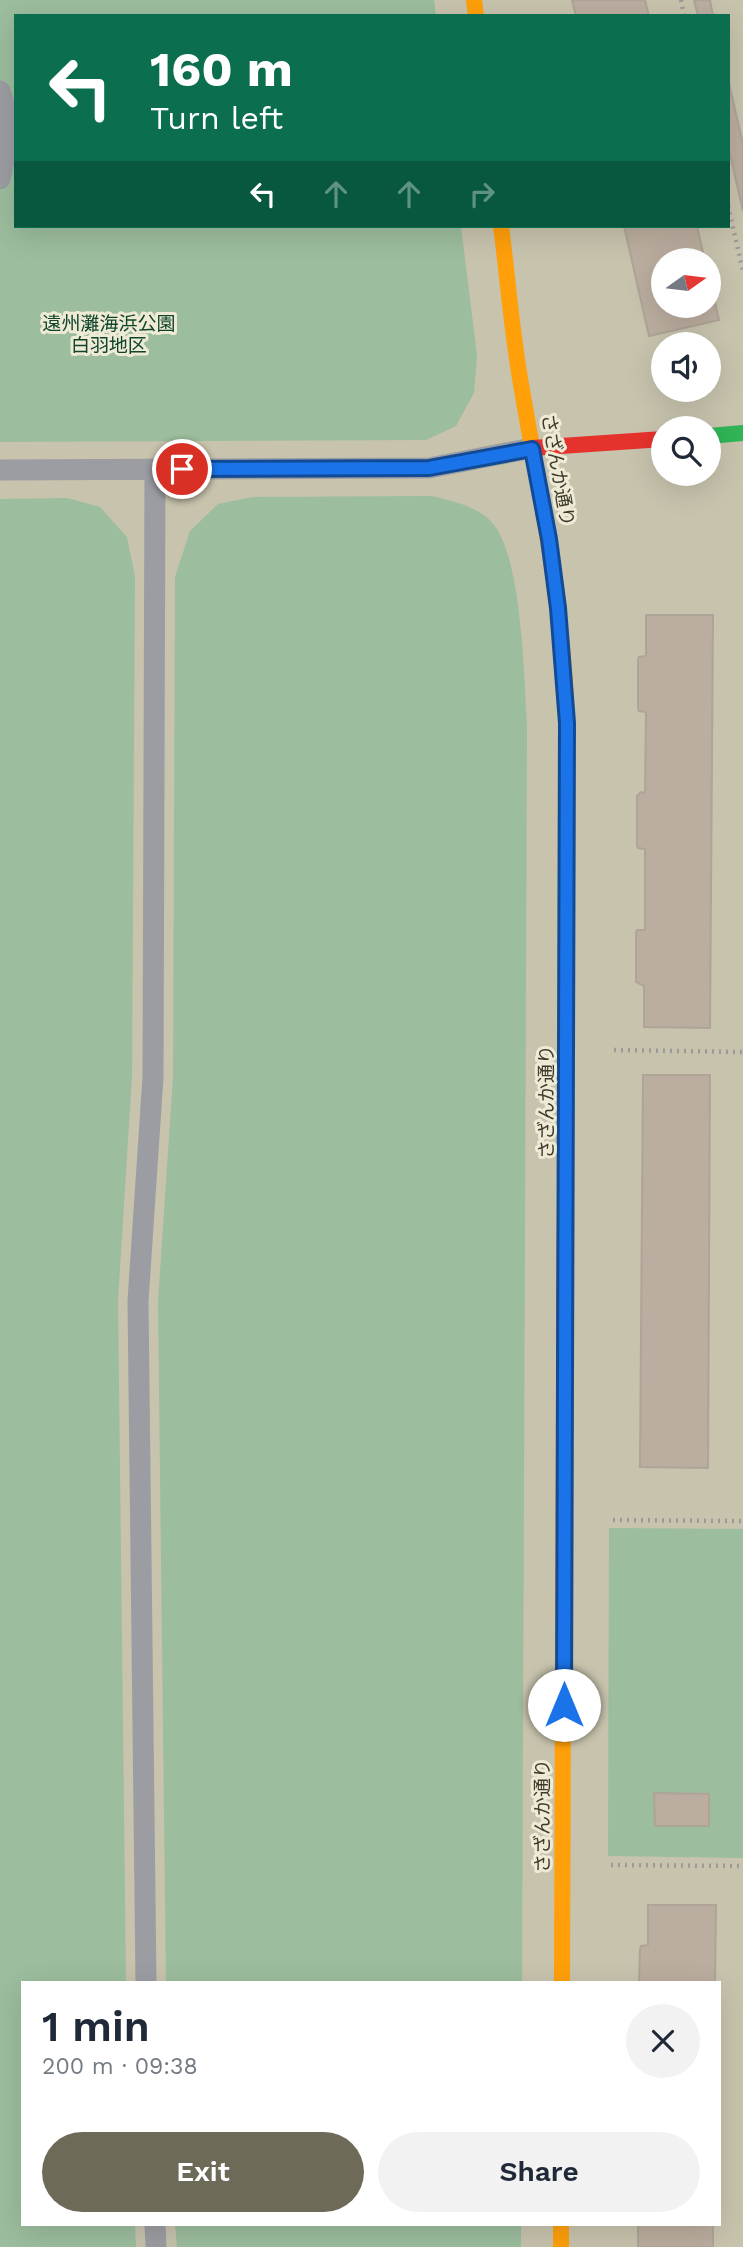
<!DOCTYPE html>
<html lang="en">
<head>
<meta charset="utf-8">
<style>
  :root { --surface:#fff; --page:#f2f2f3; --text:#1f2937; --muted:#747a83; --accent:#6d6a58 }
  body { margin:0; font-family:"Work Sans","Noto Sans JP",sans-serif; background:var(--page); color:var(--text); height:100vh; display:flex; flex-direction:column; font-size:26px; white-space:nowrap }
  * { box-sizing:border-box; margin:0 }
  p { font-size:23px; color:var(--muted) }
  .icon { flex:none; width:38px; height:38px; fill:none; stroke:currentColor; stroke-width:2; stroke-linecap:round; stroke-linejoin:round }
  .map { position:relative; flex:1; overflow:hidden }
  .details { position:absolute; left:21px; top:1981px; width:700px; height:245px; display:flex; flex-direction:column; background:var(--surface); border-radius:0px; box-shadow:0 7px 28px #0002 }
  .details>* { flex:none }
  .guide { position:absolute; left:14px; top:14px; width:716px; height:214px; border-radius:0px; box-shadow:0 7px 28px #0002; background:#0b6e4f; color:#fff; overflow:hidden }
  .needle { width:46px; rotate:76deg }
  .fabs { position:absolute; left:651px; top:248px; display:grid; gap:14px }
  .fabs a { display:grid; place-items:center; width:70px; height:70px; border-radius:50%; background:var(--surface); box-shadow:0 7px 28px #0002; font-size:35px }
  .pin { position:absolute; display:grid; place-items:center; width:60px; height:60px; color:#fff; margin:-30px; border:4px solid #fff; border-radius:50%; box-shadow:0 2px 7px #0007 }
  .me { position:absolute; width:77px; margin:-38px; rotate:0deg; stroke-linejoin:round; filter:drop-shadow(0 0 5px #0008) }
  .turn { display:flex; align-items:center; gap:24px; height:147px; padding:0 21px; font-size:32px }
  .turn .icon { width:91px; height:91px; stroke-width:2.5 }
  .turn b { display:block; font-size:49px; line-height:60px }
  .lanes { display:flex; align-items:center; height:66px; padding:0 21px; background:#0003; justify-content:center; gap:35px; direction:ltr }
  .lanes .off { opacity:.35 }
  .round { display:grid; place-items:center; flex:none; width:74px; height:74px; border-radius:37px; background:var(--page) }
  .head { display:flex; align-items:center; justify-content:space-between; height:119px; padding:0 21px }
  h1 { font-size:42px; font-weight:600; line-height:52px }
  .cta { display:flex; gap:14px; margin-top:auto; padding:14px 21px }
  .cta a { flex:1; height:80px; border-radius:42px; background:var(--accent); color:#fff; font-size:28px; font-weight:600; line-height:80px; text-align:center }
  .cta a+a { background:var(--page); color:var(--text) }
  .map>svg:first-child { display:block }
  .green { fill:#9cbd9e }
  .building { fill:#bbad9f; stroke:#aea498; stroke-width:2 }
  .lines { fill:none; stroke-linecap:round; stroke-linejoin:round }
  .path { stroke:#9b9a99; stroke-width:4.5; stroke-dasharray:2 5; stroke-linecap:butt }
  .lane { stroke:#9c9da2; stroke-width:21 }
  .fast { stroke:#30b455; stroke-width:16 }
  .slow { stroke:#ff9f0a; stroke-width:16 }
  .jam { stroke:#e5322d; stroke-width:16 }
  .route-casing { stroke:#114b97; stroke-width:18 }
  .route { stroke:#1a73e8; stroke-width:12 }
  .labels { text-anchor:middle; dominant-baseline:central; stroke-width:6; stroke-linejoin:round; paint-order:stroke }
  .park-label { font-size:19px; fill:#0e452a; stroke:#eeead6 }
  .street-label { font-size:19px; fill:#3d3a2a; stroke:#eeead6 }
</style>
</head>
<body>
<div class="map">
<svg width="743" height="2247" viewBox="0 0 743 2247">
  <rect width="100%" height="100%" fill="#c7c3ad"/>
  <path class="green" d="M0 0H434L436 16H16V226H461L477 356 474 393 456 426 426 440 0 442Z
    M432 496C452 501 481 507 494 525 522 561 524 677 527 725L522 1983H166L158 1302 173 1077 175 577 190 531 218 504 253 497Z
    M67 498 100 507 127 537 135 576 132 1076 118 1301 126 1983H23V2224H135L136 2247H0V499Z
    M609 1528 743 1529V1858L608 1856Z
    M175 2224H521V2247H177Z"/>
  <path class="building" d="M572 0H645L649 16H576Z
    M694 0H710L713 16H698Z
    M728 79 743 144V211L728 146Z
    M624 226H697L705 261H663V306H709V276L719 320 649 336Z
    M646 615H713L710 1028 644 1027V986L636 982V933L637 930H645V849L638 848 637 845V796L641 792 645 793 646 712 639 711 638 708V659L639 657 646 656Z
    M643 1075H710L708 1468 640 1467Z
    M654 1793 709 1794V1826H655Z
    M648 1905H716L715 1983H639L640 1949 641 1946 648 1945Z
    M638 2224H713V2247H638Z"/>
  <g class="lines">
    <path class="path" d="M681 0 684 16
      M728 206 743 271
      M614 1050 743 1052
      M613 1520 743 1521
      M611 1865 743 1866"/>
    <path class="lane" d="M0 91C12 123 8 148 0 179
      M0 470 429 468 532 448
      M146 1983 138 1301 153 1077 155 469
      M155 2224 156 2247"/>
    <path class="fast" d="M709 436 743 433
      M566 1023 567 744"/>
    <path class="slow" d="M474 0 476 16
      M501 226C508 280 512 336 522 390 542 507 567 624 567 744
      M562 1983 564 1394
      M561 2224V2247"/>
    <path class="jam" d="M532 448 663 439
      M564 1394 566 1023"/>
  </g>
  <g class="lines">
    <defs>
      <path id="route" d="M182 469 429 468 532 449 549 539 558 608 567 723 564 1705"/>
    </defs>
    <use href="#route" class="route-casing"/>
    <use href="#route" class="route"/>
  </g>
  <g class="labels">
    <g class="park-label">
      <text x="109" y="323">遠州灘海浜公園<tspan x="109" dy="22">白羽地区</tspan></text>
    </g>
    <g class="street-label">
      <text transform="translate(558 470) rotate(80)">さざんか通り</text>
      <text transform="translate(546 1102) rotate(-90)">さざんか通り</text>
      <text transform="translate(542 1816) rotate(-90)">さざんか通り</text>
    </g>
  </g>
</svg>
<div class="fabs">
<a><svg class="needle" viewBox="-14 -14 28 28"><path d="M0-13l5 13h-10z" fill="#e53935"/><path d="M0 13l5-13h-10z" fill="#747a83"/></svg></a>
<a><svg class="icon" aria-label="sound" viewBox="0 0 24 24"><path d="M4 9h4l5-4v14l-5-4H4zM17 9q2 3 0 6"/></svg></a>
<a><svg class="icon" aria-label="search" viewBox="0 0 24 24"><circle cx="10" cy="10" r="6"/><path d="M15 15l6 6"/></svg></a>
</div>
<div class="pin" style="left:182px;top:469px;background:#d93025"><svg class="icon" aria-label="arrive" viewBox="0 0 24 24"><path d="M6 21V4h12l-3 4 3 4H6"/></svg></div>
<svg class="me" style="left:564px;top:1705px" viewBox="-20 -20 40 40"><circle r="19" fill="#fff"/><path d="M0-13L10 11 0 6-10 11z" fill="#1a73e8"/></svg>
<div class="guide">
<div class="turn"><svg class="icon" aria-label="left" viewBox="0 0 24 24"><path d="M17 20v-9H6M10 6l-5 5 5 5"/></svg><div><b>160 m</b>Turn left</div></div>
<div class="lanes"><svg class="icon" aria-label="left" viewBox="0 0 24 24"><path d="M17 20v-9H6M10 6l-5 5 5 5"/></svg><svg class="icon off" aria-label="ahead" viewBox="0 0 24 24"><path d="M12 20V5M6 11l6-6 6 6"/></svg><svg class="icon off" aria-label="ahead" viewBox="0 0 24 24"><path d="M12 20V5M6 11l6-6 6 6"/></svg><svg class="icon off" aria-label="right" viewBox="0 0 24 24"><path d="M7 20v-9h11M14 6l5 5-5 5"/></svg></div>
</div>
<section class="details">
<div class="head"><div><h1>1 min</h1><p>200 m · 09:38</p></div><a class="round"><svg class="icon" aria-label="close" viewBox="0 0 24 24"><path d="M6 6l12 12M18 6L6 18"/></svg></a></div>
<div class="cta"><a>Exit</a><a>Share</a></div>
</section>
</div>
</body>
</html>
